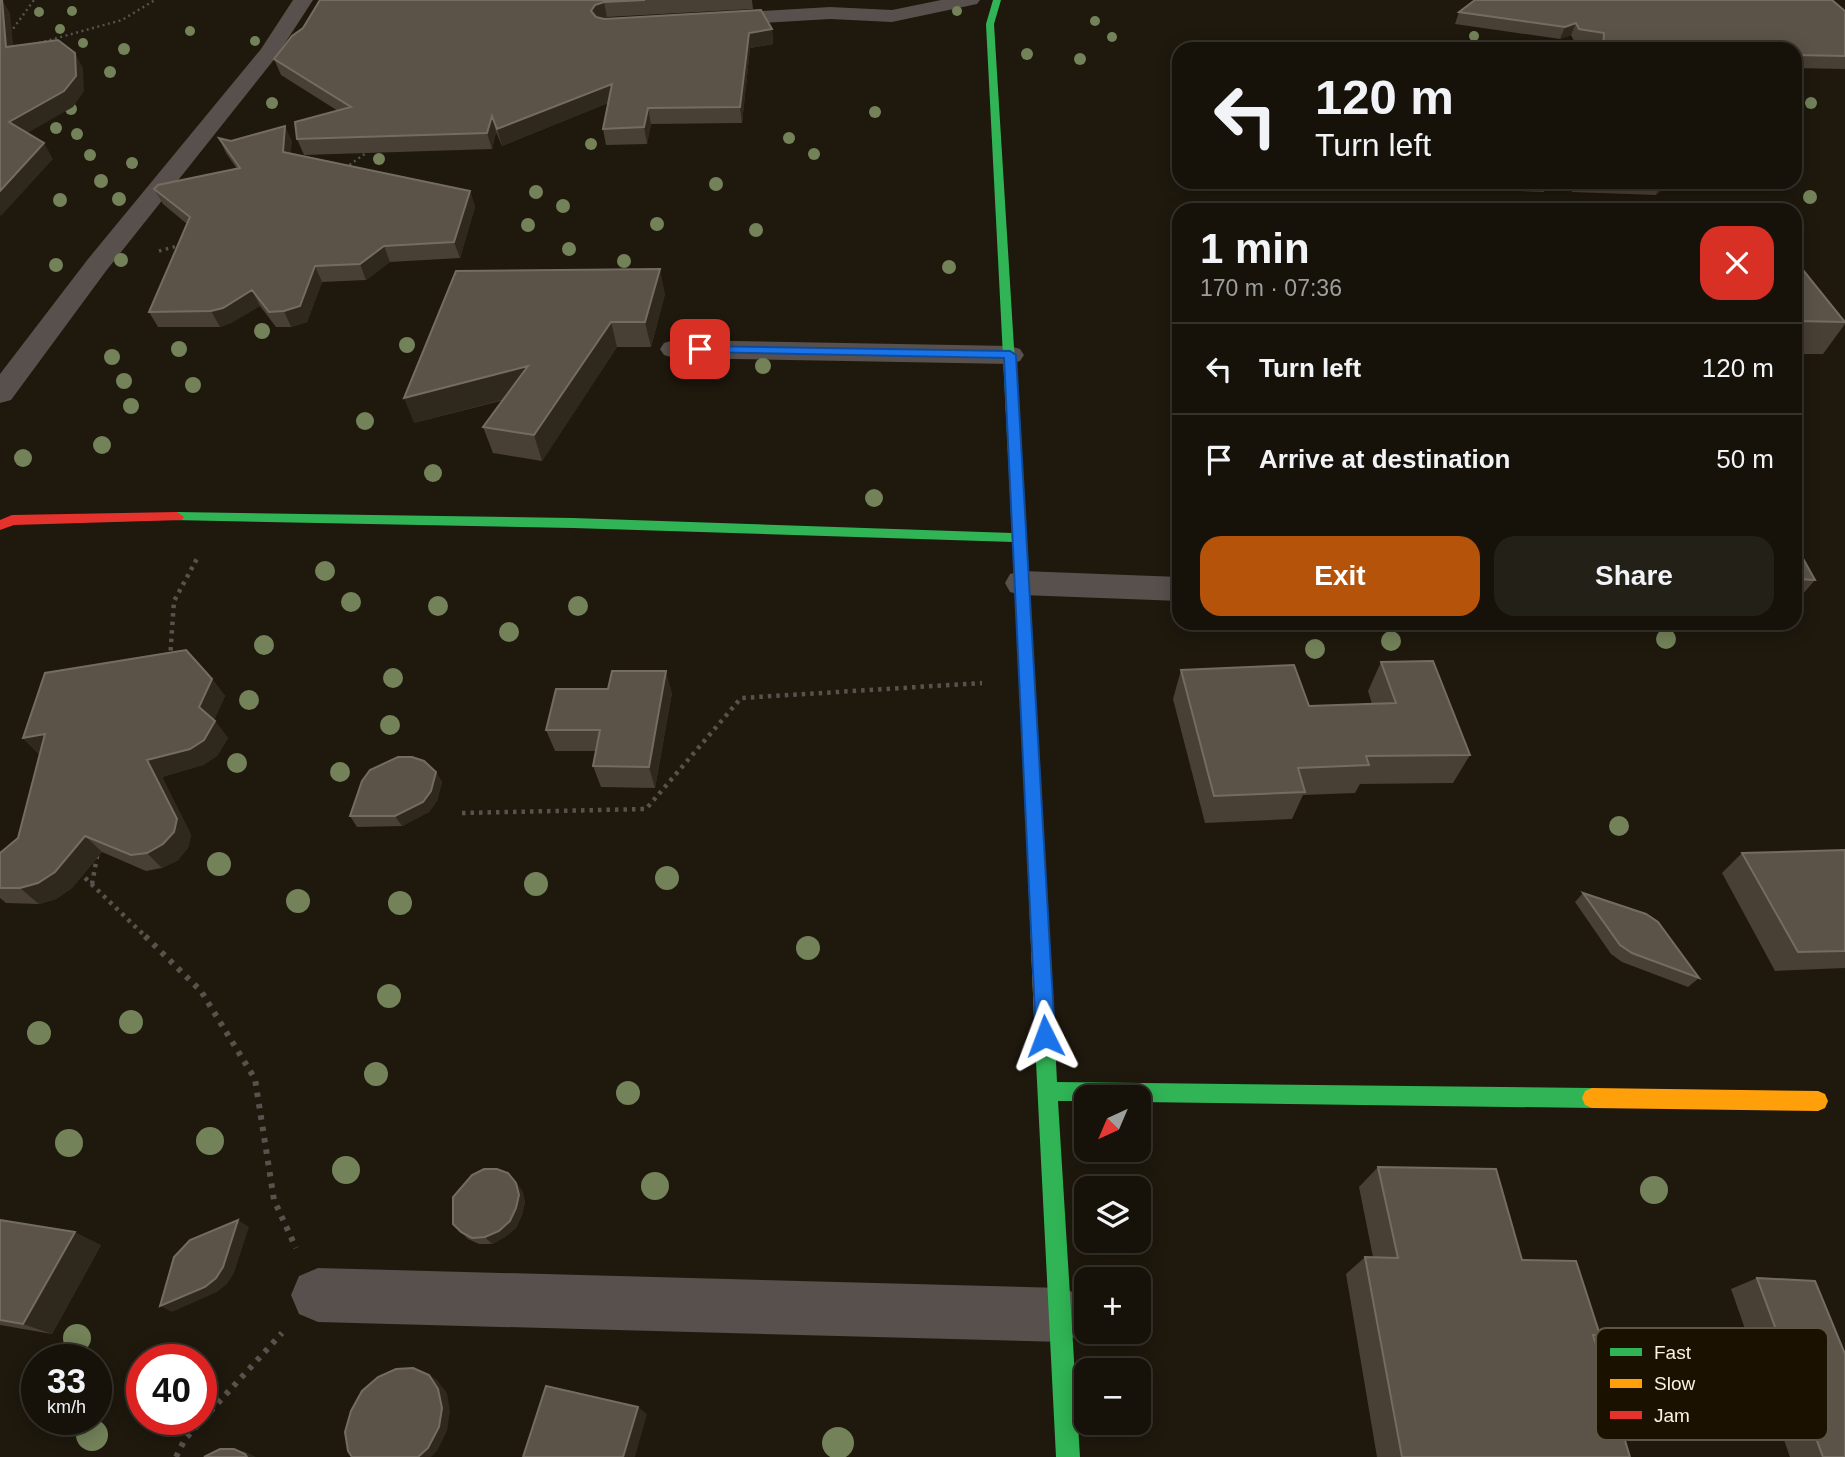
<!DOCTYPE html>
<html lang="en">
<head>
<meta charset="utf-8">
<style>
  :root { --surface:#16120a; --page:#232018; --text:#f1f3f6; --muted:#9e9e9c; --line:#35322b; --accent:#b45309 }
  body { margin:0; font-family:Arial,sans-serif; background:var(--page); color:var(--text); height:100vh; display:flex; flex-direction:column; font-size:26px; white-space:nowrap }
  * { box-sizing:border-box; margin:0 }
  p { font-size:23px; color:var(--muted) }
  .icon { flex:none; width:38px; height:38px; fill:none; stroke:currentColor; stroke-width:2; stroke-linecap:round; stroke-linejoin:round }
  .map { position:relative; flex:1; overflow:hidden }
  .drawer { position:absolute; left:1172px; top:203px; width:630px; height:427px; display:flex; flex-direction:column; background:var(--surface); border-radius:21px; box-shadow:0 4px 18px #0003,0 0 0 2px var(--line) }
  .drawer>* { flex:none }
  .hud { position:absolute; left:1172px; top:42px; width:630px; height:147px; border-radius:21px; box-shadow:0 4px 18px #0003,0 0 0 2px var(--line); background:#16120a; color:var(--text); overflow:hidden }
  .needle { width:46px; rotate:224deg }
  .buttons { position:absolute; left:1074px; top:1085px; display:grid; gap:14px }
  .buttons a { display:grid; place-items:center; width:77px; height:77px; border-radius:14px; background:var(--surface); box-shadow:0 4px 18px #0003,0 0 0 2px var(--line); font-size:35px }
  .speed { position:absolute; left:21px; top:1344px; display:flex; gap:14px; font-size:35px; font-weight:700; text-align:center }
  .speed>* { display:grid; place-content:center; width:91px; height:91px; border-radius:50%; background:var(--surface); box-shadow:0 4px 18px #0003,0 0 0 2px var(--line); line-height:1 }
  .speed small { font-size:18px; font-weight:400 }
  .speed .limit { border:10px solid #d22; background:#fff; color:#111 }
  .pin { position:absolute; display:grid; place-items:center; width:60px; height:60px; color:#fff; margin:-30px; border-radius:14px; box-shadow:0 4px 10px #0006 }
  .me { position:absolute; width:77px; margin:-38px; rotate:357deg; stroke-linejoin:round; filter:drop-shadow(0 0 5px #0008) }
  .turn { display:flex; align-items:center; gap:24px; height:147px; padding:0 28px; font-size:32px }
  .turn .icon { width:91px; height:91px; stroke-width:2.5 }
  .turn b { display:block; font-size:49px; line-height:60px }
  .round { display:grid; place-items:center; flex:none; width:74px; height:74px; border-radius:21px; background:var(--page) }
  .overview { display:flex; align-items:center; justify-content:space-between; height:119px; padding:0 28px }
  h1 { font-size:42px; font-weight:700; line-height:52px }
  .primary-button { display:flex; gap:14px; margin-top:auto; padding:14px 28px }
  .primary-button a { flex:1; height:80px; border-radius:21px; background:var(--accent); color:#fff; font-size:28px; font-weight:700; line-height:80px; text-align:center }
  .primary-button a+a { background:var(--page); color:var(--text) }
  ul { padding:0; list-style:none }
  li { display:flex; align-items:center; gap:21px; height:91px; padding:0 28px; border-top:2px solid var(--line) }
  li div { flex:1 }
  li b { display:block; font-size:26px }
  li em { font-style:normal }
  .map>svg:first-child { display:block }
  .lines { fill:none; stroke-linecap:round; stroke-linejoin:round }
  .path-far3 { stroke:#58524e; stroke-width:2.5; stroke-dasharray:2 3.5; stroke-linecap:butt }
  .path-far2 { stroke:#58524e; stroke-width:3.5; stroke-dasharray:2.5 4.5; stroke-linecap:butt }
  .path-far1 { stroke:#58524e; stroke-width:4.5; stroke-dasharray:3.5 5; stroke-linecap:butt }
  .path { stroke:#58524e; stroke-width:6; stroke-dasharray:4.5 7; stroke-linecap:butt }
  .street { fill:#57504c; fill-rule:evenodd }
  .fast { fill:#30b455; fill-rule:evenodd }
  .slow { fill:#ff9f0a; fill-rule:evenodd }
  .jam { fill:#e5322d; fill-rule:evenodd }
  .tree { fill:#738259 }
  .wall { fill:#483f35 }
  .shaded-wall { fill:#2f281d }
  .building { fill:#5b5348; stroke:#746c61; stroke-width:2 }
  .route { fill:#1a73e8; stroke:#114b97; stroke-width:2 }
  .key { fill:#1b1100; stroke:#5e5445; stroke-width:2 }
  .key-label { font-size:19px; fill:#f9f2e5 }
</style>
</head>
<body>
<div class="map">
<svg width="1845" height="1457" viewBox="0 0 1845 1457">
  <rect width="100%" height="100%" fill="#1e180d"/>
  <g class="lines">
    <path class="path-far3" d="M10 33 34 0
      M39 43 122 20 155 0
      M345 168 369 151"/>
    <path class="path-far2" d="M159 251 181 245"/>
    <path class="path-far1" d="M170 659 174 601 199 555
      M462 813 646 809 741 698 982 683
      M79 872 147 938
      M92 884 98 851"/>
    <path class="path" d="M145 936 201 991 255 1079 274 1200 296 1248
      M176 1457 185 1439 282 1333"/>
    <path class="street" d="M293 0H313L276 57 106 271 11 400 0 403V374L88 259 261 49Z
      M941 0H980L977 4 892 22 830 19 712 26 705 24 702 20 705 16 712 14 830 7 892 10Z
      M674 340 1010 346 1020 349 1024 355 1020 361 1010 364 674 358 664 355 660 349 664 343Z
      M1022 571 1180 577V601L1022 595 1010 592 1005 583 1010 574Z
      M318 1268 1063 1288 1082 1296C1088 1310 1088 1320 1082 1334L1063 1342 318 1322 299 1314 291 1295 299 1276Z"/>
    <path class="fast" d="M993 0H1001L994 24 1033 655 1031 659 1026 661 1019 655 1013 542 573 528 172 520 170 517 177 512 573 518 1012 533 986 24Z
      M1045 1033 1052 1036 1055 1042 1057 1082 1592 1088 1599 1091 1602 1098 1599 1105 1592 1108 1139 1102V1097H1087V1101H1058L1080 1457H1056L1035 1042 1038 1036Z"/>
    <path class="slow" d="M1026 649 1033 655 1055 1042 1052 1048 1045 1051 1038 1048 1035 1042 1019 655Z
      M1592 1088 1818 1091 1825 1094 1828 1101 1825 1108 1818 1111 1592 1108 1585 1105 1582 1098 1585 1091Z"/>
    <path class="jam" d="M177 512 184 517 182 520 14 525 0 530V520L12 515Z"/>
  </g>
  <g class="tree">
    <circle cx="72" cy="11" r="5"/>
    <circle cx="957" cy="11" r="5"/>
    <circle cx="39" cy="12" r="5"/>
    <circle cx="1095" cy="21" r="5"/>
    <circle cx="60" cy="29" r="5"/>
    <circle cx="190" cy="31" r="5"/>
    <circle cx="1474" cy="36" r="5"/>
    <circle cx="1112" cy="37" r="5"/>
    <circle cx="255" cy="41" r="5"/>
    <circle cx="83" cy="43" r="5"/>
    <circle cx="124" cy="49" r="6"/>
    <circle cx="1027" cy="54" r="6"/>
    <circle cx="1080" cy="59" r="6"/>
    <circle cx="110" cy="72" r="6"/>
    <circle cx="272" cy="103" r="6"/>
    <circle cx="1811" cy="103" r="6"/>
    <circle cx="71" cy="109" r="6"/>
    <circle cx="875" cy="112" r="6"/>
    <circle cx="56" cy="128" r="6"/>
    <circle cx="77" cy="134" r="6"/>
    <circle cx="789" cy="138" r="6"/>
    <circle cx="591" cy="144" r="6"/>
    <circle cx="814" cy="154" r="6"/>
    <circle cx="90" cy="155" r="6"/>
    <circle cx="379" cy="159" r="6"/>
    <circle cx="132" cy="163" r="6"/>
    <circle cx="101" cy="181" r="7"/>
    <circle cx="716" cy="184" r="7"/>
    <circle cx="536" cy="192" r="7"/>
    <circle cx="1810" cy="197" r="7"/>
    <circle cx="119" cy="199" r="7"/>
    <circle cx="60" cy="200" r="7"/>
    <circle cx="563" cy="206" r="7"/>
    <circle cx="657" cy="224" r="7"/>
    <circle cx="528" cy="225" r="7"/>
    <circle cx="756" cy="230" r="7"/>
    <circle cx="569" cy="249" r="7"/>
    <circle cx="121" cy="260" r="7"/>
    <circle cx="624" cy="261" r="7"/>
    <circle cx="56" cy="265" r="7"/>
    <circle cx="949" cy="267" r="7"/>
    <circle cx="262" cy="331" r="8"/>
    <circle cx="407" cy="345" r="8"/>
    <circle cx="179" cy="349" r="8"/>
    <circle cx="112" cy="357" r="8"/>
    <circle cx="763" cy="366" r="8"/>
    <circle cx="124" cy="381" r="8"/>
    <circle cx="193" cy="385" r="8"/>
    <circle cx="131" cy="406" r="8"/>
    <circle cx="365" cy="421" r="9"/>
    <circle cx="102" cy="445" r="9"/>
    <circle cx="23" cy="458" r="9"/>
    <circle cx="433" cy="473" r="9"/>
    <circle cx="874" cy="498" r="9"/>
    <circle cx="325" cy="571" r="10"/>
    <circle cx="351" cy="602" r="10"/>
    <circle cx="438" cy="606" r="10"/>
    <circle cx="578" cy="606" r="10"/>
    <circle cx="509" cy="632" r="10"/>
    <circle cx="1666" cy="639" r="10"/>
    <circle cx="1391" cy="641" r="10"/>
    <circle cx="264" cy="645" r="10"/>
    <circle cx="1315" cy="649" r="10"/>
    <circle cx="393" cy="678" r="10"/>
    <circle cx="249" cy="700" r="10"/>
    <circle cx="390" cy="725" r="10"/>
    <circle cx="237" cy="763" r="10"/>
    <circle cx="340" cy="772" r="10"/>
    <circle cx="1619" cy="826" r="10"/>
    <circle cx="219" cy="864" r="12"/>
    <circle cx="667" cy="878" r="12"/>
    <circle cx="536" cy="884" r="12"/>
    <circle cx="298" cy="901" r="12"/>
    <circle cx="400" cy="903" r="12"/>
    <circle cx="808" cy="948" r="12"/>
    <circle cx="389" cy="996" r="12"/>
    <circle cx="131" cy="1022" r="12"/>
    <circle cx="39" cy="1033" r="12"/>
    <circle cx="376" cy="1074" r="12"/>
    <circle cx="628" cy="1093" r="12"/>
    <circle cx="210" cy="1141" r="14"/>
    <circle cx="69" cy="1143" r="14"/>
    <circle cx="346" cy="1170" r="14"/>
    <circle cx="655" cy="1186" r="14"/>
    <circle cx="1654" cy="1190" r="14"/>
    <circle cx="77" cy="1338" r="14"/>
    <circle cx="92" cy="1435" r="16"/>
    <circle cx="838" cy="1443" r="16"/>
  </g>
  <path class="wall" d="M320 0H752L753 9 607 17 602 19 772 29 773 44 750 48 742 123 651 124 647 144 606 145 603 129 608 103 502 146 496 132 492 149 304 155 297 139 338 111 281 75 274 59 303 28Z
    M1845 11V69L1796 68V49H1599V45L1574 41 1571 35 1560 39 1455 24 1459 12Z
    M219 138 231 141H292L290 153 470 191 475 207 460 258 390 262 366 280 322 282 307 322 291 327H276L260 306 231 323 220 327H158L149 312 187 224 163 204 154 189 237 169 226 153Z
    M1435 182H1548L1544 192 1444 188Z
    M1569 182H1671L1656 195 1572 192Z
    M1796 265 1845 322V324L1823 354H1796Z
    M665 294 651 347H617L542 461 493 453 483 427 504 400 414 423Z
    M1796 546 1815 580 1796 602Z
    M1381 662 1470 755 1453 783 1360 784 1355 793 1303 795 1292 819 1205 823 1173 699 1181 670 1309 706 1372 704 1368 691Z
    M212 679 225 696 214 720 228 738 217 756 203 765 162 777 191 835 188 848 178 860 162 868 146 871 102 852 72 888 56 899 39 904 6 903 0 898V853L18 838 39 754 23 738Z
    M608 689 672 693 655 788 601 787 593 766 596 751H555L546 730Z
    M436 772 442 782 437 801 429 812 402 826 357 827 350 816Z
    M1845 850V968L1775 971 1722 873 1742 853Z
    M1583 893 1699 978 1688 987 1622 962 1611 954 1575 902Z
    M1378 1167 1522 1260 1600 1335 1593 1338 1630 1457H1377L1346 1274 1365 1257H1373L1359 1187Z
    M522 1190 525 1202 522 1215 516 1228 505 1237 492 1244H479L468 1239 461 1232Z
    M0 1220 101 1245 52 1334 0 1325Z
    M1757 1278 1845 1457H1790L1731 1289Z"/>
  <path class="shaded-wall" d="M2 0 10 13 15 62 6 47Z
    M604 2 607 17 598 20 591 11 595 5Z
    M1576 23 1571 35 1560 39 1565 27Z
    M772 29 773 44 750 48 742 123 740 107 749 33Z
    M75 53 83 68 84 91 73 107 19 138 9 122Z
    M612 84 615 100 502 146 497 129Z
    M648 108 651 124 647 144 644 127Z
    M492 116 496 132 492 149 487 133Z
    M285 126 292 141 289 167 283 152Z
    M44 143 53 159 1 216 0 214V191Z
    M1662 182H1671L1656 195Z
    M470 191 475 207 460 258 454 242Z
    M384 246 390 262 366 280 360 264Z
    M315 266 322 282 307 322 291 327 284 311Z
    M660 269 665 294 651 347 645 322Z
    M252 290 260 306 231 323 220 327 211 311Z
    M611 322 617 347 542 461 534 435Z
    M528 366 536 391 414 423 404 398Z
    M666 671 672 693 655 788 649 767Z
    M212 679 225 696 212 724 199 707Z
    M215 721 228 738 217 756 203 765 162 777 191 835 188 848 178 860 162 868 147 853V760Z
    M45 734 39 754 23 738Z
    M436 772 442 782 437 801 429 812 402 826 395 816Z
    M85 836 102 852 72 888 56 899 39 904 20 888Z
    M508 1173 522 1190 525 1202 522 1215 516 1228 505 1237 492 1244 485 1237Z
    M238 1220 249 1227 234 1273 227 1284 217 1292 172 1312 160 1306Z
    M75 1232 101 1245 52 1334 23 1324Z
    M429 1375 437 1380 447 1393 450 1411 447 1431 437 1451 431 1457H418Z
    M638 1407 647 1414 635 1457H623Z
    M234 1449 246 1452 256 1457H247Z"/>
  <path class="building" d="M0 0H2L6 47 58 40 75 53 76 76 64 91 9 122 44 143 0 191Z
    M320 0H645L604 2 595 5 591 11 596 17 604 19 761 10 772 29 749 33 740 107 648 108 644 127 603 129 612 84 497 129 492 116 487 133 297 139 295 122 351 107 274 59 292 36 303 28Z
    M1475 0H1832L1845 11V56L1796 55V49H1603L1604 33 1579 29 1576 23 1565 27 1459 12Z
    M285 126 283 152 470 191 454 242 384 246 360 264 315 266 300 306 284 311 269 312 252 290 223 308 211 311 149 312 190 217 154 189 158 185 240 168 219 138 231 141Z
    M1796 265H1799L1845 322 1796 321Z
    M660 269 645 322H611L534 435 483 427 528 366 404 398 456 271Z
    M1796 546 1815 580 1796 579Z
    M186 650 212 679 199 707 215 721 204 740 190 749 147 760 177 819 174 832 163 844 147 853 131 855 85 836 55 872 38 883 20 888H0V853L18 838 45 734 23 738 45 673Z
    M1433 661 1470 755 1366 756 1369 765 1298 768 1305 792 1214 796 1181 670 1294 665 1309 706 1396 703 1381 662Z
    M612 671H666L649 767 593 766 600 730H546L556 689H608Z
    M398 757H412L424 761 436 772 431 791 423 802 395 816H350L362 781 370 770Z
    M1845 850V951L1798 952 1742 853Z
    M1583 893 1646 914 1658 922 1699 978 1632 953 1620 945Z
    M1378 1167 1496 1169 1522 1260 1576 1261 1600 1335H1593L1630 1457H1402L1365 1257 1398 1258Z
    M484 1169H497L508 1173 516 1183 519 1195 516 1208 510 1221 499 1231 485 1237 472 1238 461 1232 453 1224V1197L472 1175Z
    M0 1220 75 1232 23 1324 0 1320Z
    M238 1220 223 1267 216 1278 205 1287 160 1306 174 1257 190 1240Z
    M1757 1278 1815 1281 1845 1354V1457H1823Z
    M413 1368 429 1375 438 1389 442 1408 439 1427 428 1448 418 1457H352L348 1451 345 1432 351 1411 362 1391 378 1377 396 1369Z
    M546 1386 638 1407 623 1457H523Z
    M220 1449H234L245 1454 247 1457H204Z"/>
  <path class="route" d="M700 346 1010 351 1016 355 1055 1036 1052 1043 1045 1045 1038 1043 1036 1036 1004 358 696 352 694 349Z"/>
  <rect x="1596" y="1328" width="232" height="112" rx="10" class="key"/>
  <rect x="1610" y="1348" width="32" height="8" fill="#30b455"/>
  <rect x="1610" y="1379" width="32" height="9" fill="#ff9f0a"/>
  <rect x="1610" y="1411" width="32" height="8" fill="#e5322d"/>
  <g class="key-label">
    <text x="1654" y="1359">Fast</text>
    <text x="1654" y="1390">Slow</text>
    <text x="1654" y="1422">Jam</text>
  </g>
</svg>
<div class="buttons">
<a><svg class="needle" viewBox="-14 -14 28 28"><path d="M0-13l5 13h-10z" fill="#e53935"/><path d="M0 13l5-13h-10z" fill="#9e9e9c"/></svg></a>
<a><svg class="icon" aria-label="layers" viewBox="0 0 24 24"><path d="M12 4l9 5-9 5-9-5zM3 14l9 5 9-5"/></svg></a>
<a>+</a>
<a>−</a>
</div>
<div class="speed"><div>33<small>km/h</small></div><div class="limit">40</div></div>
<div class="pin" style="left:700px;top:349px;background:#d93025"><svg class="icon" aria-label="arrive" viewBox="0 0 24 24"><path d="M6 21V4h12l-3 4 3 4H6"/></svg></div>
<svg class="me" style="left:1045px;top:1036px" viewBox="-20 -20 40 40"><path d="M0-17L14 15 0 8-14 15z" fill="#1a73e8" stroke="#fff" stroke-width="4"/></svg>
<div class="hud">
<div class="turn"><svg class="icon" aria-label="left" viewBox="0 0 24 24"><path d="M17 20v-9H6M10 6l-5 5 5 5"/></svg><div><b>120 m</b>Turn left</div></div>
</div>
<section class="drawer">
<div class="overview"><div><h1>1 min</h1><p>170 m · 07:36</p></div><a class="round" style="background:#d93025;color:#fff"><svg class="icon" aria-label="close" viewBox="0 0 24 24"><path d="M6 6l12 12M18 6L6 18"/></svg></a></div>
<ul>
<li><svg class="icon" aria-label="left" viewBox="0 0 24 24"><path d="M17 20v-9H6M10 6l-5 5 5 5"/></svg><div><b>Turn left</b></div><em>120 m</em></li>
<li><svg class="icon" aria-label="arrive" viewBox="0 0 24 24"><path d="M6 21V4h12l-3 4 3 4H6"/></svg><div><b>Arrive at destination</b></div><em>50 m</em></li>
</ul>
<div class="primary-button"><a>Exit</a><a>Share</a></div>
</section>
</div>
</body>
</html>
